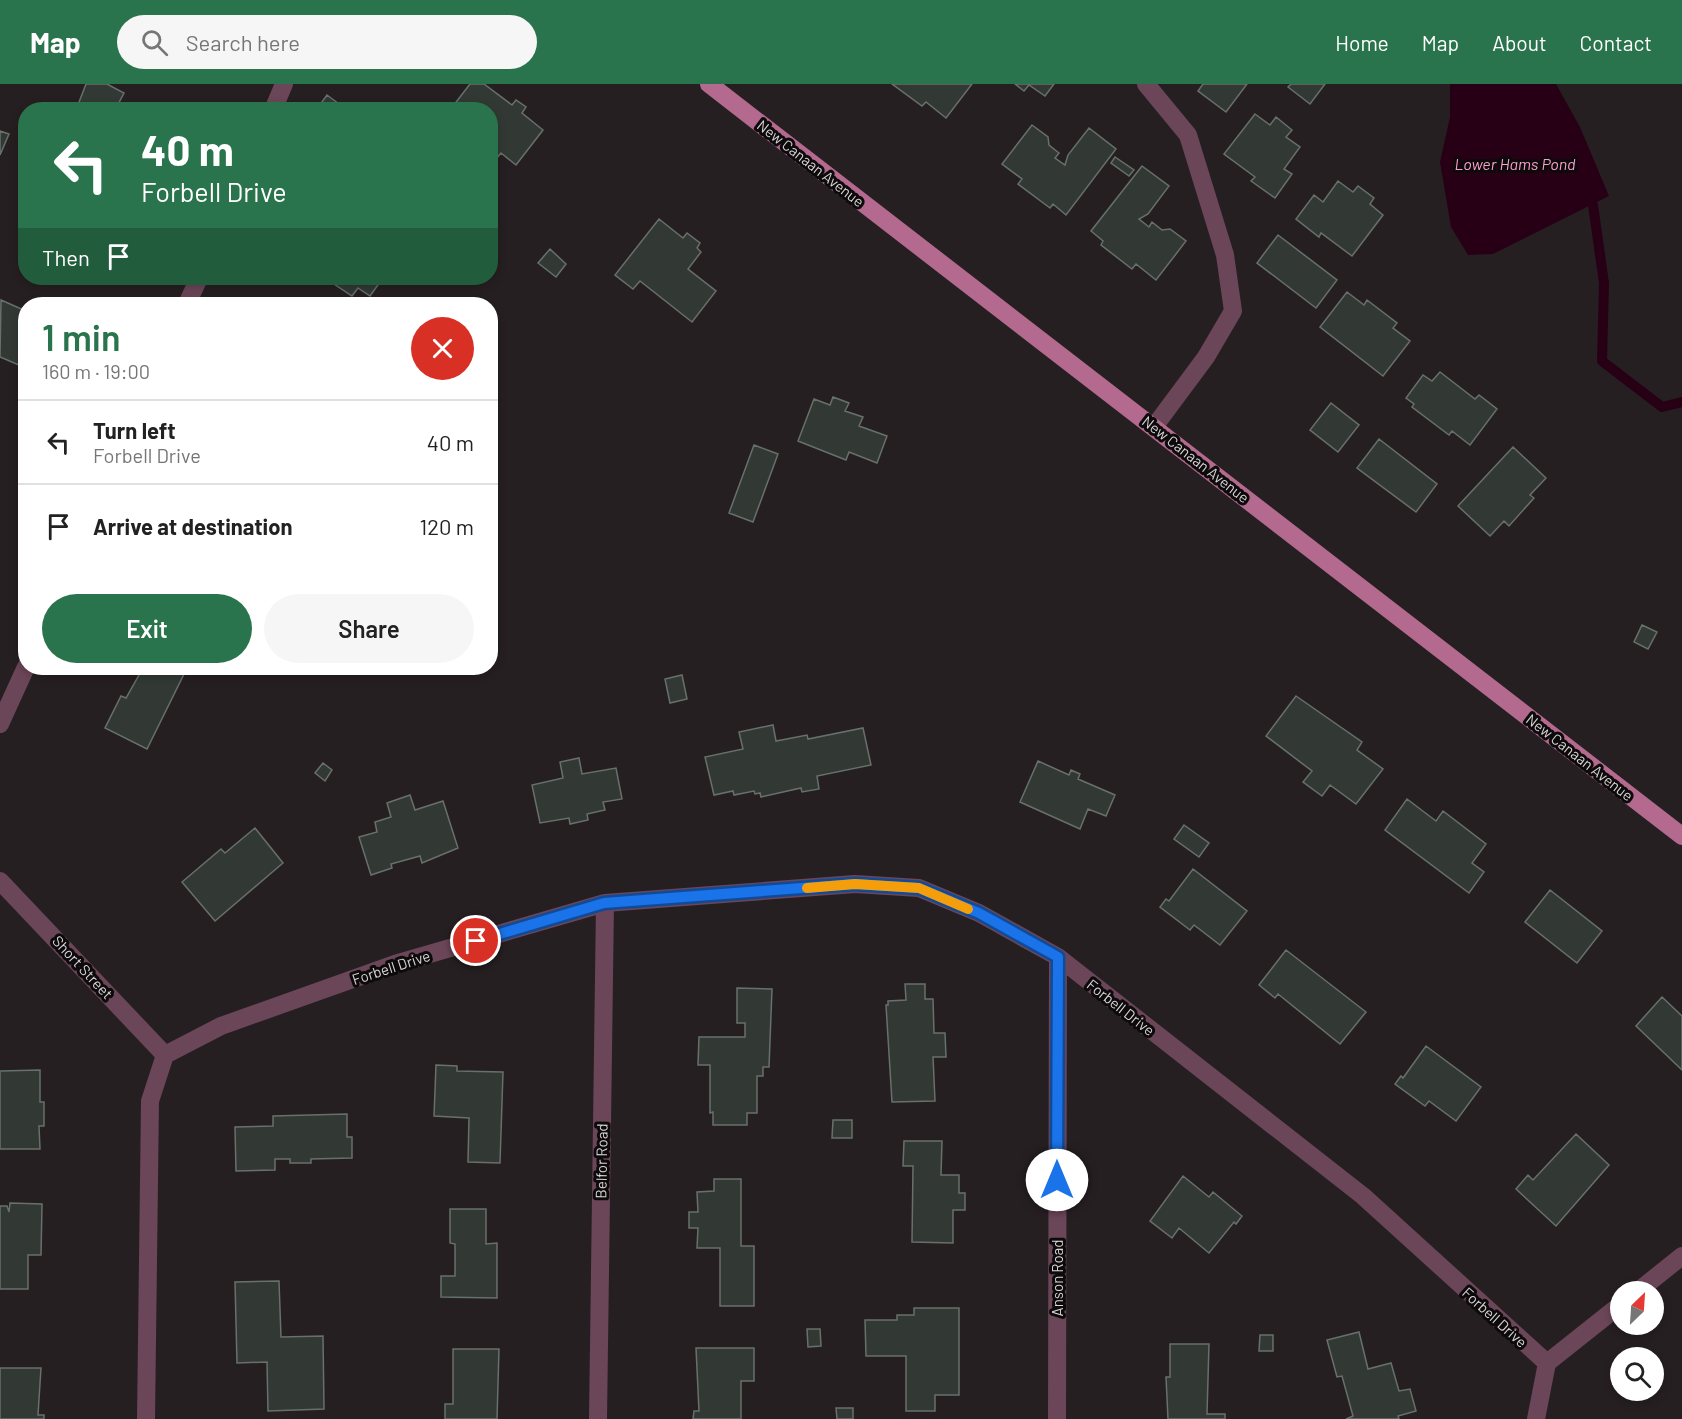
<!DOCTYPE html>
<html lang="en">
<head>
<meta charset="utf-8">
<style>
  :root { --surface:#fff; --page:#f6f6f6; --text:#222; --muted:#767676; --line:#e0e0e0; --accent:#2a744d }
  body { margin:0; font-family:Barlow,sans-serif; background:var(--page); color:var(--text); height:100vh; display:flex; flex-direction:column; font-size:22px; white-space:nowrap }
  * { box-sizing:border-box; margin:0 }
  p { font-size:20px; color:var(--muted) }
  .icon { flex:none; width:33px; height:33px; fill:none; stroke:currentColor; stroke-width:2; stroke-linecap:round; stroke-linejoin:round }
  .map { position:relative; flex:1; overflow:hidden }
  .panel { position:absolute; left:18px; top:213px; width:480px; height:378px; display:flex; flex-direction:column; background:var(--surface); border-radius:24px; box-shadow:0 3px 9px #0003 }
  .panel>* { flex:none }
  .hud { position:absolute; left:18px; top:18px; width:480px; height:183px; border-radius:24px; box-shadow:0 3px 9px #0003; background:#2a744d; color:#fff; overflow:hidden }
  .needle { width:39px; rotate:25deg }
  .controls { position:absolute; left:1610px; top:1197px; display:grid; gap:12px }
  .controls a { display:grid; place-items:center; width:54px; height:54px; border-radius:50%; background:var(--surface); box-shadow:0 3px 9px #0003; font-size:30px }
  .pin { position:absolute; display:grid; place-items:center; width:51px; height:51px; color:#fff; margin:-26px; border:3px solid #fff; border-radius:50%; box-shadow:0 2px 6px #0007 }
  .me { position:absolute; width:66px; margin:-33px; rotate:0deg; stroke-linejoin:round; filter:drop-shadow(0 0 4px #0008) }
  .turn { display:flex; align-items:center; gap:21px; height:126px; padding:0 24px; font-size:27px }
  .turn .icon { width:78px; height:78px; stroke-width:2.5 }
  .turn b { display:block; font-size:42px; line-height:51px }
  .then { display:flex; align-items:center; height:57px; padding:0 24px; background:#0003; gap:12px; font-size:22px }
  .round { display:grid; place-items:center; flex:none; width:63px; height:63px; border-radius:32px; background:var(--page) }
  .summary { display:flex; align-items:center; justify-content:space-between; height:102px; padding:0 24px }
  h1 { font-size:36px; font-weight:600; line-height:45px; color:var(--accent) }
  .action { display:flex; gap:12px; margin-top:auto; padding:12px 24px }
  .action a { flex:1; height:69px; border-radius:36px; background:var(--accent); color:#fff; font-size:24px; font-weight:600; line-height:69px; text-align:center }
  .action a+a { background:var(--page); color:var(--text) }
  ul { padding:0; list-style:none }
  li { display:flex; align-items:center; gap:18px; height:84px; padding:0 24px; border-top:2px solid var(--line) }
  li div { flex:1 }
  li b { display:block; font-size:22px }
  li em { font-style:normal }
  header { display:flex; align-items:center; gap:36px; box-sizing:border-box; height:84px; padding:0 30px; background:var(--accent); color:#fff }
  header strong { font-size:28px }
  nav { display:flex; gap:33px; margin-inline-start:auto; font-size:21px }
  .search { width:420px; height:54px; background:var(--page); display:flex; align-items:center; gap:15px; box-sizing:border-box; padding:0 21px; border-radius:33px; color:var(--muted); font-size:22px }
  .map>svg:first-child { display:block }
  .water { fill:#270016 }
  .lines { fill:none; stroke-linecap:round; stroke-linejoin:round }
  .stream { stroke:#270016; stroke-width:10 }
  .building { fill:#323934; stroke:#68706b; stroke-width:1.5 }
  .lane { stroke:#6b4658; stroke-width:18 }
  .street { stroke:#6b4658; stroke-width:18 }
  .primary { stroke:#b4698e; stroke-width:18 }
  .route-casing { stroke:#114b97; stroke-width:15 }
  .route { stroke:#1a73e8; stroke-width:10 }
  .slow { stroke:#f59e0b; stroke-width:10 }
  .labels { text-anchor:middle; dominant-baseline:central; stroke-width:6; stroke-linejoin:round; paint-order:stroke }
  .street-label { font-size:15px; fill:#d9d4d6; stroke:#0d0a0b }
  .water-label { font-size:16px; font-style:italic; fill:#fc9ecc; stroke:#0d0a0b }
</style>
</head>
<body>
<header>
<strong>Map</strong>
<div class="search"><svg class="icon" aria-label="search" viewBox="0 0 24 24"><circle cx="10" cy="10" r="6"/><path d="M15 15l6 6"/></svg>Search here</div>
<nav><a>Home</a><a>Map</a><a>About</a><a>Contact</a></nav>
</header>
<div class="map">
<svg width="1682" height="1335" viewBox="0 0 1682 1335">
  <rect width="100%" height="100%" fill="#261f22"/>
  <path class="water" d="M1450 0H1556L1580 43 1609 112 1493 170 1468 171 1451 143 1440 78 1450 33Z"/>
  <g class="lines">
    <path class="stream" d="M1586 109 1593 121 1604 199 1602 277 1662 323 1682 318"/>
  </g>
  <path class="building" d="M86 0H107L124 9 115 26H76Z
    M470 0H484L512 21 516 16 526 23 522 29 543 46 516 81 501 69 490 82V26H450Z
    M892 0H972L946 34 926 18 922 22Z
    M1015 0H1054L1045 12 1029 1 1024 7Z
    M1203 0H1247L1226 28 1198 7Z
    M1291 0H1325L1310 20 1288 3Z
    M327 11 347 26H316Z
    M1255 30 1270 41 1276 33 1292 46 1286 53 1300 63 1284 85 1292 90 1275 114 1251 97 1255 93 1224 70Z
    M1032 41 1048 53 1049 61 1059 69 1055 74 1065 81 1068 71 1089 44 1116 65 1066 131 1053 120 1050 124 1018 100 1022 95 1002 80Z
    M0 47 9 50 0 71Z
    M1115 73 1134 86 1129 92 1111 79Z
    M1142 82 1169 102 1148 130 1139 135 1149 143 1152 138 1162 146 1170 145 1186 157 1156 196 1136 180 1132 185 1101 161 1103 157 1091 147Z
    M1338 97 1353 108 1358 102 1374 114 1370 120 1383 131 1352 172 1321 149 1319 153 1296 135 1314 111 1323 118Z
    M659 135 683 154 687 149 700 159 697 164 701 168 688 185 716 207 692 238 640 197 633 205 615 191Z
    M1278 151 1337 196 1316 224 1257 179Z
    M550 165 566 180 556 193 538 179Z
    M325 194H383L370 212 358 204 352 212Z
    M1347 208 1364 221 1367 216 1397 239 1393 244 1410 257 1383 292 1320 243Z
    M1 216 26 227V284L0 273Z
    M1440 288 1475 315 1479 311 1497 325 1470 361 1452 347 1449 351 1412 323 1414 320 1406 314 1423 291 1432 297Z
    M833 313 849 319 845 327 863 333 859 342 887 352 877 379 849 368 846 376 798 357 814 315 830 321Z
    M1331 319 1359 341 1338 368 1310 346Z
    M1379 355 1437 400 1416 428 1357 384Z
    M754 361 778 370 753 438 729 429Z
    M1513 363 1546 394 1530 411 1534 414 1509 442 1504 437 1490 452 1458 422Z
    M1642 541 1657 548 1648 565 1634 558Z
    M143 584H187L147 665 105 644 121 612 126 614Z
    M682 591 687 615 670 619 665 595Z
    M1296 612 1362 658 1357 666 1383 685 1356 720 1330 701 1322 712 1303 698 1312 687 1266 652Z
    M773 641 776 657 807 651 808 655 863 644 871 681 817 692 819 705 802 708 801 704 761 713 760 709 755 710 754 707 734 711 733 707 714 711 705 673 743 665 739 648Z
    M579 674 582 690 616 684 622 715 603 718 605 726 587 730 588 736 570 740 569 734 540 739 532 701 563 694 560 678Z
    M1038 677 1069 691 1071 686 1080 690 1078 695 1115 711 1106 732 1088 725 1080 745 1020 718Z
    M323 679 332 686 325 697 315 689Z
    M410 711 415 726 443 717 458 764 422 779 420 772 391 780 392 784 371 791 359 753 377 748 375 738 391 733 387 719Z
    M1407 715 1436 737 1443 727 1486 760 1472 779 1484 788 1469 809 1385 746Z
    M1184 741 1209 759 1199 773 1174 755Z
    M255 744 283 779 215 837 182 798 221 765 225 769Z
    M1193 785 1247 827 1220 861 1194 841 1190 846 1160 823 1166 815 1169 817Z
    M1550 806 1602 847 1577 879 1525 838Z
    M1286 866 1366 928 1340 960 1278 910 1275 914 1259 901Z
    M905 900H925V915H933L934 949H945L946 973H933L935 1017 892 1018 886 921H888V917L906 916Z
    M737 904 772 905 769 983H763V992H757V1029H747V1041H713V1028L710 1029V981H698L699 953H745V939H737Z
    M1662 913 1682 932V986L1636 942Z
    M1426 962 1481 1003 1456 1037 1429 1017 1425 1022 1395 1000 1401 992 1403 994Z
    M436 981 457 982V987L503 988 500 1079 468 1078 469 1034 434 1032Z
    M40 986V1018H44V1042H39L40 1065H0V987Z
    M347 1030V1053H352V1074L311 1075V1079H290V1075H275V1086L236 1087 235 1043 273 1042V1032Z
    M833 1036H852V1054H832Z
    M1576 1050 1609 1081 1556 1142 1516 1105 1528 1091 1533 1096Z
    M904 1057H942L941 1091H959V1109H965V1126H953V1159L912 1158 913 1082H903Z
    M1183 1092 1209 1113 1213 1108 1242 1132 1236 1140 1234 1138 1209 1169 1179 1144 1172 1154 1150 1137Z
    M714 1095H741V1162H754V1222H720V1164H697L698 1144H689V1128H698L697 1108 714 1107Z
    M10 1119 42 1120 41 1171H28V1205H0V1122H7L9 1128Z
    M450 1125H486V1160L497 1159V1214L441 1213V1192H455V1160L450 1159Z
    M279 1197 281 1253 323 1252 324 1325 268 1327 267 1278 237 1279 235 1198Z
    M914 1224H959V1311H935V1327H906V1272H866L865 1236H897V1231H914Z
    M807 1245H820L821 1262 808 1263Z
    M1359 1248 1368 1285 1391 1279 1399 1307 1410 1305 1416 1327 1398 1332 1399 1335H1346L1353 1332 1342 1292 1337 1293 1327 1256Z
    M1260 1251H1273V1267H1259Z
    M1170 1260H1209L1207 1330H1225V1335H1168L1166 1293H1170Z
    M696 1264H754V1297H741V1335H693L694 1327H699Z
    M453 1265H499L497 1335H445V1320H453Z
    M0 1284H41L38 1331H44V1335H0Z
    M836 1324H853V1335H837Z"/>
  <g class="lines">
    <path class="lane" d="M1146 0 1188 51 1225 171 1233 227 1206 273 1154 343"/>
    <path class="street" d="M273 26 284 0
      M187 220 199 194
      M0 640 26 583
      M0 797 165 971
      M1637 1208 1682 1172
      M1547 1279 1620 1221
      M146 1335 150 1017 165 971 221 942 395 880 605 819 855 800 919 804 979 829 1058 873 1363 1112 1547 1279 1536 1335
      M598 1335 605 819
      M1057 1335 1058 873"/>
    <path class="primary" d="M709 0 1682 752"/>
  </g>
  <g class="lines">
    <defs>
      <path id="route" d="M476 857 604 819 855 800 919 804 979 829 1058 873 1057 1096"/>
    </defs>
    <use href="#route" class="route-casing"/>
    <use href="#route" class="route"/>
    <path class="slow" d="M807 804 855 800 919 804 968 825"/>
  </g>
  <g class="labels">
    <g class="street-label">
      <text transform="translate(811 79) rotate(38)">New Canaan Avenue</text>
      <text transform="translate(1196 375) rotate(38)">New Canaan Avenue</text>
      <text transform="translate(1580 673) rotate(38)">New Canaan Avenue</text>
      <text transform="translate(83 883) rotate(47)">Short Street</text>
      <text transform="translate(391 883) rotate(-18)">Forbell Drive</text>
      <text transform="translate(1121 923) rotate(38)">Forbell Drive</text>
      <text transform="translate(601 1077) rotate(-89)">Belfor Road</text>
      <text transform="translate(1057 1194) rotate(-90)">Anson Road</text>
      <text transform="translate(1495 1233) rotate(42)">Forbell Drive</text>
    </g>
    <g class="water-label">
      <text x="1515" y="79">Lower Hams Pond</text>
    </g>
  </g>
</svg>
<div class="controls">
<a><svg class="needle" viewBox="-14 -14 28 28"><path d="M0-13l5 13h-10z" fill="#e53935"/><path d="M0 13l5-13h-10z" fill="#767676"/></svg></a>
<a><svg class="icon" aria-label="search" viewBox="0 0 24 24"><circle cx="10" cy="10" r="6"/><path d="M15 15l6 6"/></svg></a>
</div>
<div class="pin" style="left:476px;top:857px;background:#d93025"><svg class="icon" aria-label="arrive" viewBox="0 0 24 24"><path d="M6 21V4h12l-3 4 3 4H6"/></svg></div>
<svg class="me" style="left:1057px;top:1096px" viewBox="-20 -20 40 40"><circle r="19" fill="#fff"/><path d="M0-13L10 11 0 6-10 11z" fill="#1a73e8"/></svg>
<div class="hud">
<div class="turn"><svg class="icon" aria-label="left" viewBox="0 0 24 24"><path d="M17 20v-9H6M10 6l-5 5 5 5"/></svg><div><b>40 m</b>Forbell Drive</div></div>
<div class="then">Then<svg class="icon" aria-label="arrive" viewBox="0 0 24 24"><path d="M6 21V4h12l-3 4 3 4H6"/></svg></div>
</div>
<section class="panel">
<div class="summary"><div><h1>1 min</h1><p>160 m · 19:00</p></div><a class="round" style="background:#d93025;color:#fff"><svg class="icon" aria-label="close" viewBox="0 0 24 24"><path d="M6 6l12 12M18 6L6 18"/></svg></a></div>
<ul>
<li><svg class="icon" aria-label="left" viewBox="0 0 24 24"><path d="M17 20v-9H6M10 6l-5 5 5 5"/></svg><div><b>Turn left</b><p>Forbell Drive</p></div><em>40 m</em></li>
<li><svg class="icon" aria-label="arrive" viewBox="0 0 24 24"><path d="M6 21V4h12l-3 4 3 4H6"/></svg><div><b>Arrive at destination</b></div><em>120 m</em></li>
</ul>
<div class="action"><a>Exit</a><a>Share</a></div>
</section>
</div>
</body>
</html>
